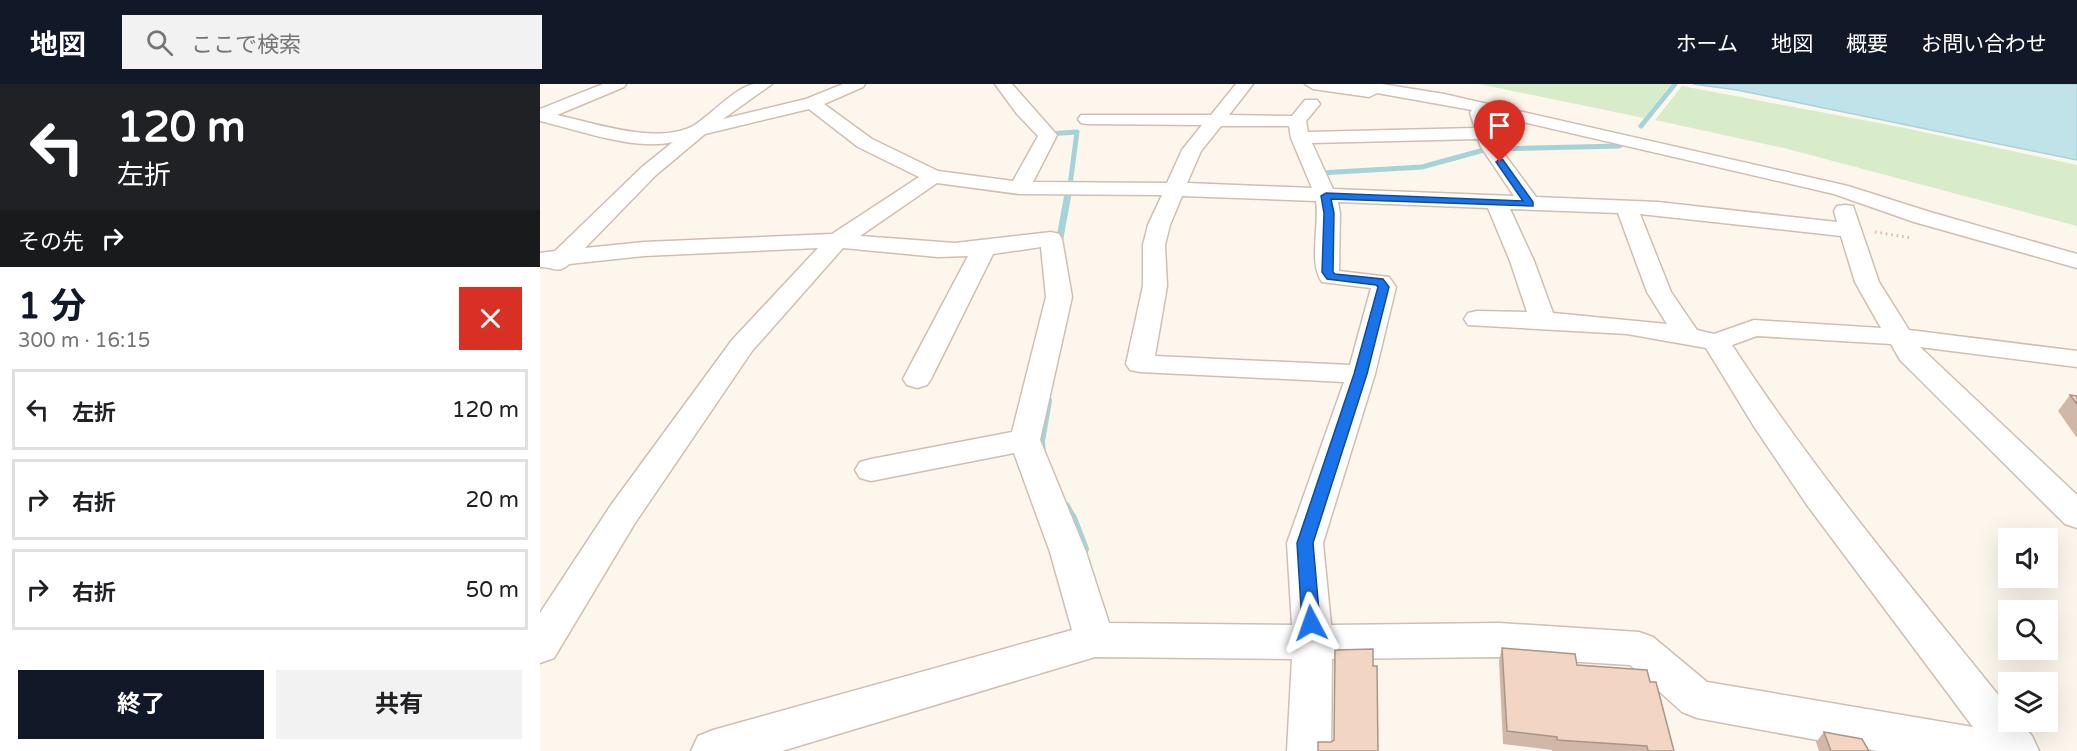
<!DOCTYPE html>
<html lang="ja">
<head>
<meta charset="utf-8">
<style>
  :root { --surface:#fff; --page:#f2f2f2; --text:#202124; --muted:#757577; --line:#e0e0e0; --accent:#111827 }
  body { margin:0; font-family:"Varela Round","Noto Sans JP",sans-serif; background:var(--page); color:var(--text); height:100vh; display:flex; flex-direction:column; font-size:22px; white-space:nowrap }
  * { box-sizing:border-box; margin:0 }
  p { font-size:20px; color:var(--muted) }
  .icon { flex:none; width:33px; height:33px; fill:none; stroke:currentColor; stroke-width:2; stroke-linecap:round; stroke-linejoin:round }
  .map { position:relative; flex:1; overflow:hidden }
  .sheet { display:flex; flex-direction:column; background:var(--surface); width:540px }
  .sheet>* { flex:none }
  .guide { background:#202124; color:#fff; overflow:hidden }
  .fabs { position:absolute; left:1458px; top:444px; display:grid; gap:12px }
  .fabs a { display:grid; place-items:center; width:60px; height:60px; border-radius:0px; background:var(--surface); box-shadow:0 6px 24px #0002; font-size:30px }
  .pin { position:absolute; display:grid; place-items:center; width:51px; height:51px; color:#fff; margin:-62px -26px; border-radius:50% 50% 50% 0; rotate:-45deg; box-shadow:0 0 6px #0007 }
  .pin .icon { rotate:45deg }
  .me { position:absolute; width:66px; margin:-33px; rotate:356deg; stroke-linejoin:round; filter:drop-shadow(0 0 4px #0008) }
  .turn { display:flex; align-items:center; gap:21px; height:126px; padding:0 18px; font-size:27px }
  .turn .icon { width:78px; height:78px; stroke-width:2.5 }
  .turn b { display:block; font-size:42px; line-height:51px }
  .then { display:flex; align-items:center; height:57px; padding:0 18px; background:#0003; gap:12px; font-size:22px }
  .round { display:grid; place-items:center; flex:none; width:63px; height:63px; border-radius:0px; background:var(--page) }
  .summary { display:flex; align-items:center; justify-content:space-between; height:102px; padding:0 18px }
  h1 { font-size:36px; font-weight:700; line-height:45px; color:var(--accent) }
  .action { display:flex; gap:12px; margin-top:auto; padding:12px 18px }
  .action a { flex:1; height:69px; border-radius:0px; background:var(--accent); color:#fff; font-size:24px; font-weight:700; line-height:69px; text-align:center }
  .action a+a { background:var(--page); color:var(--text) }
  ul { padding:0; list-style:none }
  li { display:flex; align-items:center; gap:18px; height:81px; margin:0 12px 9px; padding:0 6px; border:3px solid var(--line); border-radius:0px }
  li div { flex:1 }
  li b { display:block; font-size:22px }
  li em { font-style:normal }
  header { display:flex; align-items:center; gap:36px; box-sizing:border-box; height:84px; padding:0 30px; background:var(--accent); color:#fff }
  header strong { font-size:28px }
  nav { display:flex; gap:33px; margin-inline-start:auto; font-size:21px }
  .search { width:420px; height:54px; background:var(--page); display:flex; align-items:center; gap:15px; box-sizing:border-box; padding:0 21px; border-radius:0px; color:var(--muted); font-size:22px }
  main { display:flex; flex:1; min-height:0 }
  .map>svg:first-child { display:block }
  .green { fill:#d8ecc9 }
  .water { fill:#bfe3e8; stroke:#a5d3da; stroke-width:1.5 }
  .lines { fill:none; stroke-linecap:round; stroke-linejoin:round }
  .stream-far3 { stroke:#a5d3da; stroke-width:5 }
  .stream-far2 { stroke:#a5d3da; stroke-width:7 }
  .stream-far1 { stroke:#a5d3da; stroke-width:8 }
  .stream { stroke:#a5d3da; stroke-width:10 }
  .minor-casing { stroke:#d1beb0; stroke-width:3 }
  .path { stroke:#d9b8a5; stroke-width:3; stroke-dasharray:1.5 4; stroke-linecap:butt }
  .minor { fill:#fff; fill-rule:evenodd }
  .wall { fill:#d1b7a8 }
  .building { fill:#f3d5c3; stroke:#aa9588; stroke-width:1.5 }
  .route { fill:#1a73e8; stroke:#114b97; stroke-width:1.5 }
</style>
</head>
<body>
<header>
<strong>地図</strong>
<div class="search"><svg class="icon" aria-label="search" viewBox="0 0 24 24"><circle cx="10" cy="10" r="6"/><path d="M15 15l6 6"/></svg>ここで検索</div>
<nav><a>ホーム</a><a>地図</a><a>概要</a><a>お問い合わせ</a></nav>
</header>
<main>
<section class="sheet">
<div class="guide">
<div class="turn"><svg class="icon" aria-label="left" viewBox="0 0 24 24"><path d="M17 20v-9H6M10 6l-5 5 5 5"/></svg><div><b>120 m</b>左折</div></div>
<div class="then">その先<svg class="icon" aria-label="right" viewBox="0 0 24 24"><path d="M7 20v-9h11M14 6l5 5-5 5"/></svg></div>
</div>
<div class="summary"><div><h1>1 分</h1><p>300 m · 16:15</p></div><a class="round" style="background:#d93025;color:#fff"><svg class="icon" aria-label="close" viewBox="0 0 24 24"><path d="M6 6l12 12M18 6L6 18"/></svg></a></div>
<ul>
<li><svg class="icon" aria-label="left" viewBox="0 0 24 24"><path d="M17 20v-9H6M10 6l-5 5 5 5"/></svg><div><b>左折</b></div><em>120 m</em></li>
<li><svg class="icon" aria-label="right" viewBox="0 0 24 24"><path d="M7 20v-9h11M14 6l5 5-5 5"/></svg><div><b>右折</b></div><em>20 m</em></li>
<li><svg class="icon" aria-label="right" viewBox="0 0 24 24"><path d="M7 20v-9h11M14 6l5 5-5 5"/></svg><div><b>右折</b></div><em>50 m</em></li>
</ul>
<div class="action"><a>終了</a><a>共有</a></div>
</section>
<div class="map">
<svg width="1537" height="667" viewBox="0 0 1537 667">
  <rect width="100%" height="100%" fill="#fdf6ec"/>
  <path class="green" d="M939 0H1131L1104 34Z
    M1142 2 1360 43 1537 81V142L1244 64 1115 36Z"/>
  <path class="water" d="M1153 0H1537V76L1197 6Z"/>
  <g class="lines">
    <path class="stream-far3" d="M1101 42 1135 0
      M507 50 537 48 530 101
      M955 65 1079 62 1083 59
      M781 94 780 89 882 83 944 66
      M528 112 529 106"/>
    <path class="stream-far2" d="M519 159 528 110"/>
    <path class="stream-far1" d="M502 370 501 357 508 317
      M526 422 533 435"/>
    <path class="stream" d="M532 434 544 465"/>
    <defs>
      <path id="minor" d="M63 0H86L84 3 17 31C54 39 117 61 153 42 170 32 194 4 214 0 219 0 227 0 232 0L183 35 266 15 303 0H325L323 3 284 20 332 55 398 87 473 97 498 52 477 30 455 0H472L517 51 493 98 627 99 642 66 662 41 547 40 541 39 538 35 541 31H671L696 0H713L689 31 752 32 765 16H777L780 20 766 37 768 48 935 44 930 29 932 26 837 9 829 13 773 5 765 0H842L904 10 1308 102 1390 128 1537 170V184L1374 138 1294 110 948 30 959 63 996 113 1118 118 1297 138 1294 127 1297 122 1305 121 1313 122 1339 198 1369 246 1537 267V283L1380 263 1537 411V444L1525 440 1360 276 1351 260 1217 252 1192 261C1275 389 1373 505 1468 623V638H1480L1492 652 1499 667H1337L1157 634 1142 628 1090 581 959 573 792 575 791 667H747L752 575 555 573 242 667H151L158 652 173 646 532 546 510 468 474 369 331 397 320 394 315 386 320 378 331 375 472 348 506 213 501 163 453 170 391 295 387 301 377 304 367 301 363 295 428 172 398 173 303 164 212 267 95 439 14 574 0 579V529L71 421 192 256 278 164 104 172 29 180C18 191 12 182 0 183V169L15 167 102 83 133 58C94 67 39 46 0 37V25ZM269 25 318 63 379 93 292 150 104 158 45 164 116 91 165 50ZM681 42H749L751 54 772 104 647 99 661 67ZM938 55 941 63 974 112 793 105 772 59ZM397 99 479 110 622 111 608 141 603 161V202L586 280 590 286 600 288 804 298 747 459 752 541 569 539 546 468 500 356 532 213 522 155 519 150 511 148 415 159 320 152ZM642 112 776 117C780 141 768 179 782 198L831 204 810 281 615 272 627 202 625 161 630 141ZM798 118 948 124 970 177 987 228 937 227 928 229 924 235 928 241 1087 250 1166 264 1215 344 1267 421 1433 643 1167 598 1113 553 1099 548 959 539 791 541 783 459 835 290 856 203 849 193 799 187 800 129ZM970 125 1078 129 1107 208 1127 240 1013 229 994 177ZM1100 130 1301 152 1315 198 1341 244 1214 236 1174 250 1157 246 1131 208Z"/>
    </defs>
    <use href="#minor" class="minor-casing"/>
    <path class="path" d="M1335 148 1372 154"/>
    <use href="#minor" class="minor"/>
  </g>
  <path class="wall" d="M1530 311 1537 312V354L1518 327Z
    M962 564 1110 598 1134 667H1012V666L963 660 959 577Z
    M1284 648 1329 667H1279L1276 658Z"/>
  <path class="building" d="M1530 311 1537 312V320Z
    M962 564 1035 570 1037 581 1107 586 1110 598H1116L1134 667H1108L1107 662 1017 656V653L967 647Z
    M833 565V582H837L838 667H778V658H791L794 656 795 566Z
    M1284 648 1322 655 1329 667H1291Z"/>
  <path class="route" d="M960 75 963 76 993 118V122L791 115 794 129 793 188 795 190 843 195 849 203 827 290 773 459 780 539 777 544 771 546 765 544 762 539 757 459 814 290 838 203 836 201 787 195 782 188 784 129 781 112 786 109 983 117 956 78Z"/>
</svg>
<div class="fabs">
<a><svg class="icon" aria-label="sound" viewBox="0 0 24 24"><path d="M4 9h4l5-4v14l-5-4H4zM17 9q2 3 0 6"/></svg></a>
<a><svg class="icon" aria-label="search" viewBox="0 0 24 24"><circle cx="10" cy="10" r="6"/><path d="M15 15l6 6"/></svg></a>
<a><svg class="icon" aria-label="layers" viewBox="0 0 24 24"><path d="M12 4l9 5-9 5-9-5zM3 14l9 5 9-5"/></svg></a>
</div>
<div class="pin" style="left:960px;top:78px;background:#d93025"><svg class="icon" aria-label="arrive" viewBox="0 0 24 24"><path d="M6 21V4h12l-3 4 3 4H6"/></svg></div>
<svg class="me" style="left:771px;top:539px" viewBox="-20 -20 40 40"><path d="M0-17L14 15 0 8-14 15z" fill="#1a73e8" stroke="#fff" stroke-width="4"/></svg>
</div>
</main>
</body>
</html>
